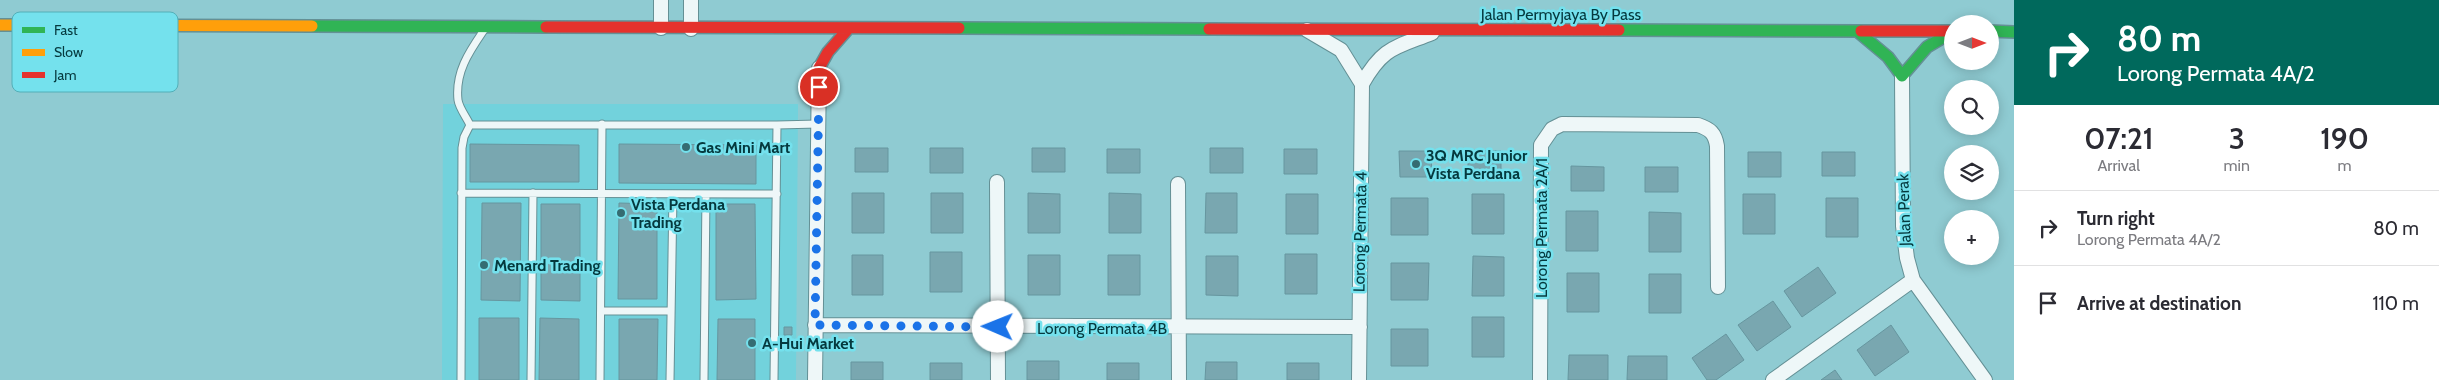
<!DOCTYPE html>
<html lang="en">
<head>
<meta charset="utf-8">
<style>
  :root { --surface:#fff; --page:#f7f7f7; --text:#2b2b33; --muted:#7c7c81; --line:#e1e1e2 }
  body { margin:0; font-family:Cabin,sans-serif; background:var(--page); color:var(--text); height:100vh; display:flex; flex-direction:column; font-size:19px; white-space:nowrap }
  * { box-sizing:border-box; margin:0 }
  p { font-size:16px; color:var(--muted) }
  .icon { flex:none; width:28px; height:28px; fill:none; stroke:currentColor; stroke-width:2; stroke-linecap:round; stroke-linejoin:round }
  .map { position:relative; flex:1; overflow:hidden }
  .sheet { display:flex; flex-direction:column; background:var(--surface); width:425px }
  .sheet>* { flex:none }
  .banner { background:#00695c; color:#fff; overflow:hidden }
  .needle { width:32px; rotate:90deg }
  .buttons { position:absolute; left:1944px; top:15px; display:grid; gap:10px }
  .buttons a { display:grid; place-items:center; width:55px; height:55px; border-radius:50%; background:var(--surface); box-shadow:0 2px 12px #0003; font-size:25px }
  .pin { position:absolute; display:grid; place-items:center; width:42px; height:42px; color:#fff; margin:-21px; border:2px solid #fff; border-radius:50%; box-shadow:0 1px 5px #0007 }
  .me { position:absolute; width:55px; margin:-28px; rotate:271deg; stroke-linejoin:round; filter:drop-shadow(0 0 4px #0008) }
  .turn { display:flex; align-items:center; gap:18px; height:105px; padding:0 20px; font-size:22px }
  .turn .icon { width:65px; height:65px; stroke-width:2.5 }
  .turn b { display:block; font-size:35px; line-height:42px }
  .eta { display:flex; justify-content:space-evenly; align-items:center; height:85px; text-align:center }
  .eta b { font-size:30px; font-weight:600; line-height:35px }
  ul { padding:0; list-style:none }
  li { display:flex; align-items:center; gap:15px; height:75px; padding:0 20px; border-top:1px solid var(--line) }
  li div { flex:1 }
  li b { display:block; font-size:19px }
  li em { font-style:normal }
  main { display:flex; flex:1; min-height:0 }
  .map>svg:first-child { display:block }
  .built { fill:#72d2dc }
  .building { fill:#79a7b0; stroke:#66969f }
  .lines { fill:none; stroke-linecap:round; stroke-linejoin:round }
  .lane-casing { stroke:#649095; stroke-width:9 }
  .street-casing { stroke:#649095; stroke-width:16 }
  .fast-casing { stroke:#649095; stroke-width:14 }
  .slow-casing { stroke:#649095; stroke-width:14 }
  .jam-casing { stroke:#649095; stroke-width:14 }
  .lane { stroke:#eef7f8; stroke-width:7 }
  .street { stroke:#eef7f8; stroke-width:14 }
  .fast { stroke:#30b455; stroke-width:11 }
  .slow { stroke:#ff9f0a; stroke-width:11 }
  .jam { stroke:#e5322d; stroke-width:11 }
  .route { stroke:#1a73e8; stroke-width:9; stroke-dasharray:0 16.2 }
  .poi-dot { fill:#356c72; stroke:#74e1ed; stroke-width:2 }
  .labels { text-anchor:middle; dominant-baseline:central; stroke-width:5; stroke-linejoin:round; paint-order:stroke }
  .street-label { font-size:16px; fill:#05393e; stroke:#74e1ed }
  .poi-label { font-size:16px; font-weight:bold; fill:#05393e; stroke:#74e1ed; text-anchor:start }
  .key { fill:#74e1ed; stroke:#53afb8; stroke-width:1 }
  .key-label { font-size:14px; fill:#05393e }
</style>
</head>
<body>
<main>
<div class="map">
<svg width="2014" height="380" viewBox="0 0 2014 380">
  <rect width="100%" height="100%" fill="#8fcbd2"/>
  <path class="built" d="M443 104H798L796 380H442Z"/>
  <path class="building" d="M470 144 579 145V182H470Z
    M619 144 756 145V184L619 183Z
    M855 148H888V172H855Z
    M930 148H963V173H930Z
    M1032 148H1065V172H1032Z
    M1210 148H1243V173H1210Z
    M1107 149H1140V173H1107Z
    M1284 149H1317V174H1284Z
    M1468 150 1501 151V175H1468Z
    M1399 151H1431L1432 177H1400Z
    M1748 152H1781V177H1748Z
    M1822 152H1855V176H1822Z
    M1571 166 1604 167V191H1571Z
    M1645 167H1678V192H1645Z
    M852 193H884V233H852Z
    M931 193H963V233H931Z
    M1028 193 1060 194V233H1028Z
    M1109 193 1141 194V233H1109Z
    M1206 193H1237V233H1205Z
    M1286 194H1318V234H1286Z
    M1472 194H1504V234H1472Z
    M1743 194H1775V234H1743Z
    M1391 198H1428V235H1391Z
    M1826 198H1858V237H1826Z
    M482 203H521L520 301 481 300Z
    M619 203 657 204V299H618Z
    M541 204H580V301L541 300Z
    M716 204H755L756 299 716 300Z
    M1566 211H1598V251H1566Z
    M1649 212 1681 213V252H1649Z
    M930 252H962V292H930Z
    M1285 254H1317V294H1285Z
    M852 255H883V295H852Z
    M1028 255H1060V295H1028Z
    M1108 255H1140V295H1108Z
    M1206 256H1238V296L1206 295Z
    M1473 256 1504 257V296H1472Z
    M1391 263H1429L1428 300H1391Z
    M1818 267 1836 293 1802 317 1784 291Z
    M1567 273H1599V312H1567Z
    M1649 274H1681V313H1649Z
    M1773 301 1791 327 1757 351 1738 325Z
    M1472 317H1504V357H1472Z
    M479 318H519V380H479Z
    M540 318 579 319V380H539Z
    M619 319H658L657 380H619Z
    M718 319H755V380H717Z
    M1891 325 1909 352 1875 376 1857 350Z
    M784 327H792V335H784Z
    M1391 329H1428V366H1391Z
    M1726 334 1744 360 1716 380H1707L1692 358Z
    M1569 355H1608V380H1568Z
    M1628 356H1667V380H1627Z
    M1027 361H1059V380H1027Z
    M851 362H883V380H851Z
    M1206 362H1237V380H1205Z
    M930 363H962V380H930Z
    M1107 363H1139V380H1107Z
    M1287 363H1319V380H1287Z
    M1835 370 1842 380H1821Z"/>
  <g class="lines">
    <defs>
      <path id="lane" d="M470 125C467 118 459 108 458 100 455 72 469 52 484 30
        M777 125 818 124
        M461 193 777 194
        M601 311H670
        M461 380 462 148 464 137 470 125H777L774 380
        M531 380 533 193
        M600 380 602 124
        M670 380 673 194
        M704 380 706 194"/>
      <path id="street" d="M661 28V0
        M691 29V0
        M1307 30 1341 50 1362 84
        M1902 76 1903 226 1907 258 1913 280 1985 380
        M997 182 998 380
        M1178 184 1179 380
        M815 325 1360 327
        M815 380 819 68
        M1359 380 1362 84C1383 47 1394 48 1432 33
        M1540 380 1541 145 1552 129 1562 124 1698 125C1710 129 1715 133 1717 146L1718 287
        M1773 380 1913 280"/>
      <path id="fast" d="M312 26 546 27
        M959 28 1209 29
        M1619 30 1861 31
        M1857 31 1888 57 1902 76 1927 47 1952 32
        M1990 31 2014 32"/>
      <path id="slow" d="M0 25 312 26"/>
      <path id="jam" d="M546 27 959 28
        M1209 29 1619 30
        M1861 31H1952
        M819 68 828 52 849 28"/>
    </defs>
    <use href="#lane" class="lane-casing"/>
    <use href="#street" class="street-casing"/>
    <use href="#fast" class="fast-casing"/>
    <use href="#slow" class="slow-casing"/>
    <use href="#jam" class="jam-casing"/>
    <use href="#lane" class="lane"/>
    <use href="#street" class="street"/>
    <use href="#fast" class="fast"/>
    <use href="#slow" class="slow"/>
    <use href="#jam" class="jam"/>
  </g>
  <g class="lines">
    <path class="route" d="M819 87 815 325 998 327"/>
  </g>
  <g class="poi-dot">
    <circle cx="686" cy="147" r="5"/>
    <circle cx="1416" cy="164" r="5"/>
    <circle cx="621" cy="213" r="5"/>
    <circle cx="484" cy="265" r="5"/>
    <circle cx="752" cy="343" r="5"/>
  </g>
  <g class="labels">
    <g class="street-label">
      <text x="1561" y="14">Jalan Permyjaya By Pass</text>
      <text transform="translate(1904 210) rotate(-92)">Jalan Perak</text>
      <text transform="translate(1541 228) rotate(-90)">Lorong Permata 2A/1</text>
      <text transform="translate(1360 232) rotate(-89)">Lorong Permata 4</text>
      <text x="1102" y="328">Lorong Permata 4B</text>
    </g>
    <g class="poi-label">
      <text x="696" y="147">Gas Mini Mart</text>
      <text x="1426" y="155">3Q MRC Junior<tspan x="1426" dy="18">Vista Perdana</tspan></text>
      <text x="631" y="204">Vista Perdana<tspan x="631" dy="18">Trading</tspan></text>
      <text x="494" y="265">Menard Trading</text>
      <text x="762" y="343">A-Hui Market</text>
    </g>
  </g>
  <rect x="12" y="12" width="166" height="80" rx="8" class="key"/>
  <rect x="22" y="27" width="23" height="6" fill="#30b455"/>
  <rect x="22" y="49" width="23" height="7" fill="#ff9f0a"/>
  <rect x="22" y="72" width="23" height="6" fill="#e5322d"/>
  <g class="key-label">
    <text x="54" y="35">Fast</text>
    <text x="54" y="57">Slow</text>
    <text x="54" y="80">Jam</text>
  </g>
</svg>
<div class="buttons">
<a><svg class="needle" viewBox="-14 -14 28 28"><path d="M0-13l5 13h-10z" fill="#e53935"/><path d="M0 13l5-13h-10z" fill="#7c7c81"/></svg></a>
<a><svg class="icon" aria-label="search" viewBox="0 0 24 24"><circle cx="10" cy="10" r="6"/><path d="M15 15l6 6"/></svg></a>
<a><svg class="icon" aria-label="layers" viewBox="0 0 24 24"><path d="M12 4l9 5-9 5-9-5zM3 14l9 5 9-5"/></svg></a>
<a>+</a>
</div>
<div class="pin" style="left:819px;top:87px;background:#d93025"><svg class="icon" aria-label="arrive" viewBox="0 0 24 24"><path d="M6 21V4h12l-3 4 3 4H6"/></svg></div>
<svg class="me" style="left:998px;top:327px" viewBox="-20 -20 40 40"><circle r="19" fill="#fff"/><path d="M0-13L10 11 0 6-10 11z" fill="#1a73e8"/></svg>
</div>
<section class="sheet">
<div class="banner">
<div class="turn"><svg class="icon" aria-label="right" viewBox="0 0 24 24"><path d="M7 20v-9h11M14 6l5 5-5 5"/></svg><div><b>80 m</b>Lorong Permata 4A/2</div></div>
</div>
<div class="eta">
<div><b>07:21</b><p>Arrival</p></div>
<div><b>3</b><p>min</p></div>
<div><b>190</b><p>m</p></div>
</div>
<ul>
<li><svg class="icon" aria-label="right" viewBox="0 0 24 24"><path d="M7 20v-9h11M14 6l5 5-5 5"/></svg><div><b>Turn right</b><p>Lorong Permata 4A/2</p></div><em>80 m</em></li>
<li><svg class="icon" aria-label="arrive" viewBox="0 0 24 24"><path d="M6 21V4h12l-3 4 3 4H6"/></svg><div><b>Arrive at destination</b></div><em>110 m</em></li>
</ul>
</section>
</main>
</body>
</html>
